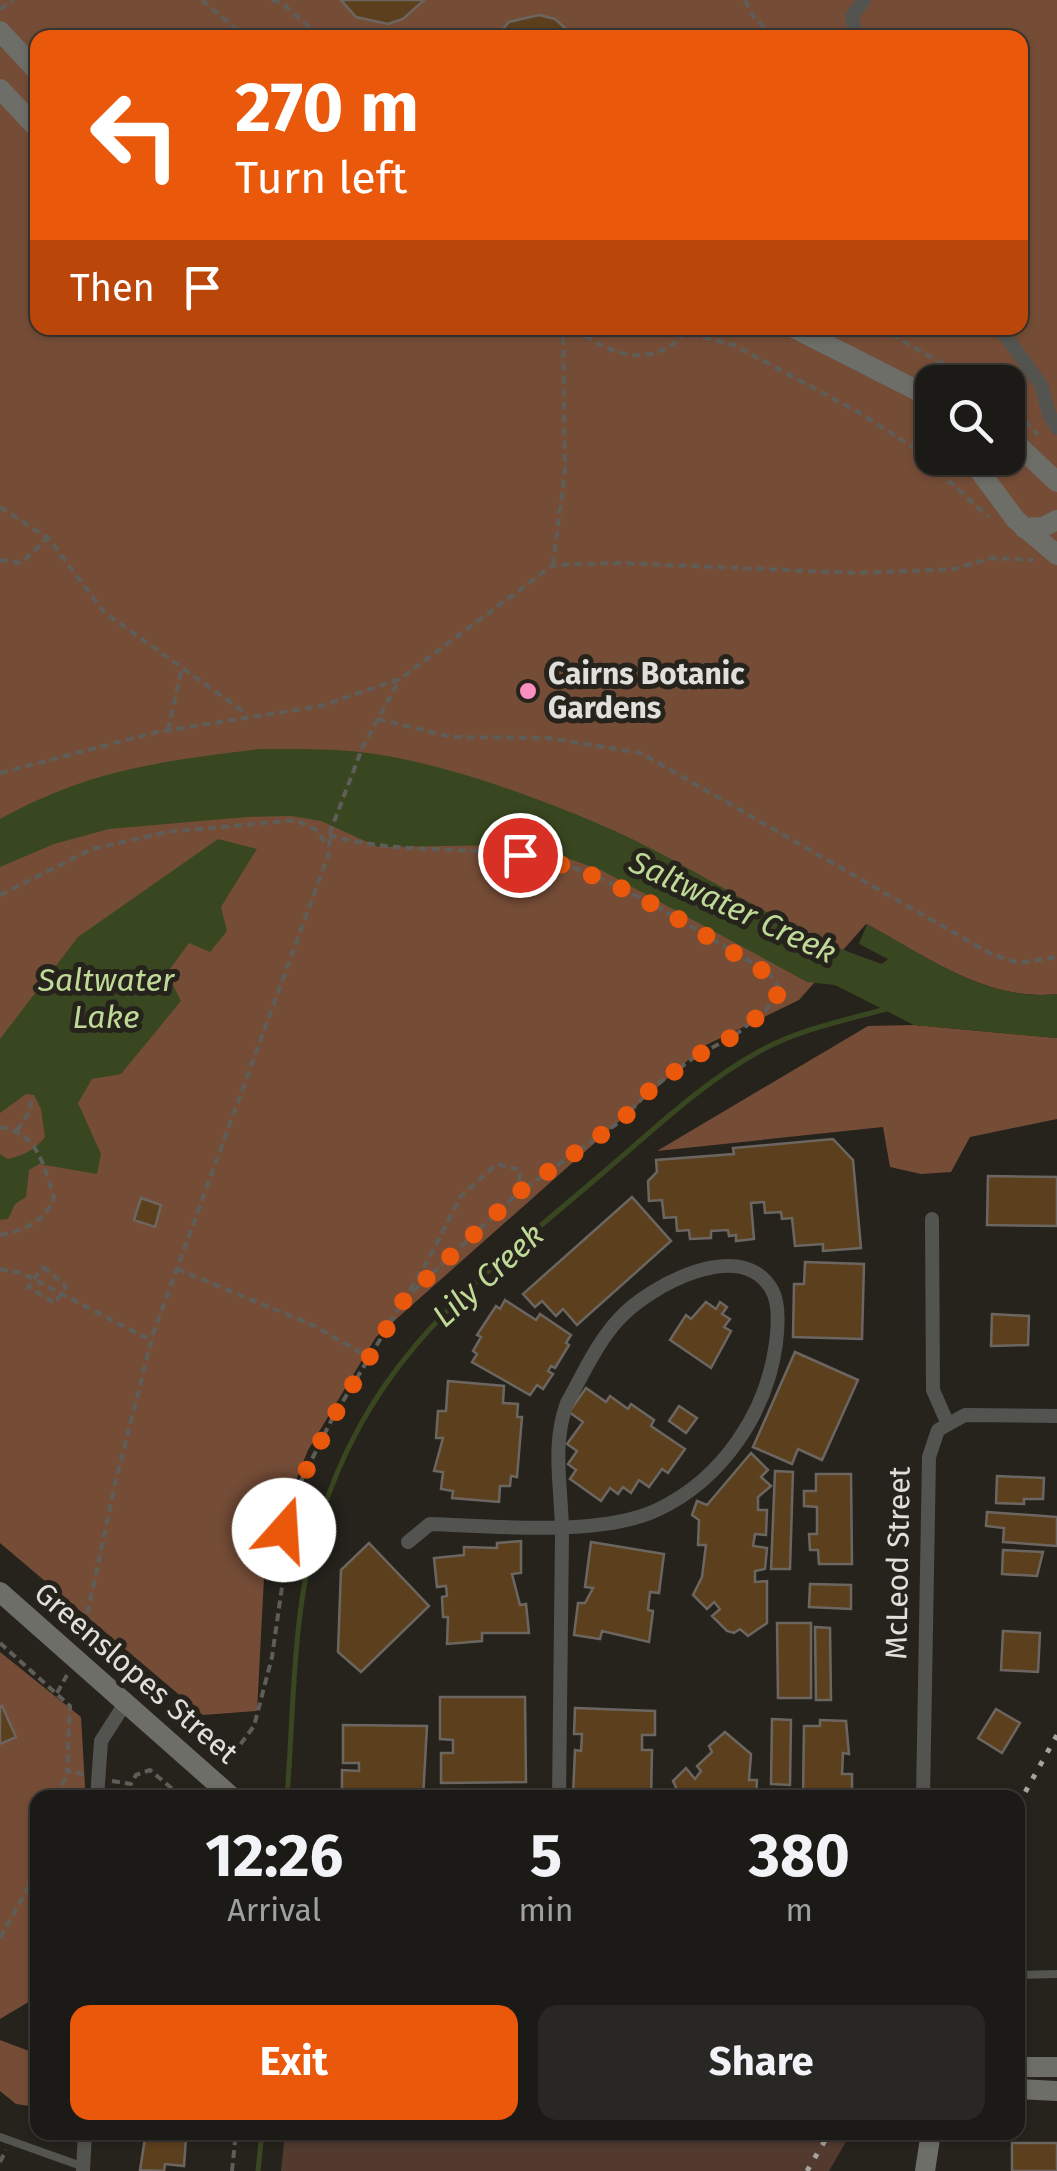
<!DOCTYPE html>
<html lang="en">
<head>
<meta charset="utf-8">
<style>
  :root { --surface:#1c1a16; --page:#292723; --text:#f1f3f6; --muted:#a0a1a1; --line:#3a3835; --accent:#ea580c }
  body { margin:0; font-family:"Fira Sans",sans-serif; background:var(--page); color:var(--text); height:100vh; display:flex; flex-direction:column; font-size:38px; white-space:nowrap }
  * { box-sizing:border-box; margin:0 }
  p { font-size:32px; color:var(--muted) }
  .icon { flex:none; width:55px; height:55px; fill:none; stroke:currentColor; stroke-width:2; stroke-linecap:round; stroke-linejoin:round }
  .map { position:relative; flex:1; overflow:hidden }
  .details { position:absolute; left:30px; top:1790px; width:995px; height:350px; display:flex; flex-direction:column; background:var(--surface); border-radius:20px; box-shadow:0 2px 8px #0004,0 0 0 2px var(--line) }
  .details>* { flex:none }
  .top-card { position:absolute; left:30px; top:30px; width:998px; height:305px; border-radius:20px; box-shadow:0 2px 8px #0004,0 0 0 2px var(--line); background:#ea580c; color:#fff; overflow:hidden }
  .tools { position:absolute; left:915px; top:365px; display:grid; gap:20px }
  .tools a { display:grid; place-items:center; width:110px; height:110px; border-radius:20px; background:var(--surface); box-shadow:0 2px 8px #0004,0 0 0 2px var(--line); font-size:50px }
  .pin { position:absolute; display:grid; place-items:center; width:85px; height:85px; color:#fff; margin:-42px; border:5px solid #fff; border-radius:50%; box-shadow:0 2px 10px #0007 }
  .me { position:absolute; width:110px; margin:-55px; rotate:19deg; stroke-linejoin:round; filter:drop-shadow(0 0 8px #0008) }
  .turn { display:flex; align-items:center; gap:35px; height:210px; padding:0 40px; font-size:45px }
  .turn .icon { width:130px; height:130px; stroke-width:2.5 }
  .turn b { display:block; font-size:70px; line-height:85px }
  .then { display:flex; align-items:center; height:95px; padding:0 40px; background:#0003; gap:20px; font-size:38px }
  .eta { display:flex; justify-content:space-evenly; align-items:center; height:170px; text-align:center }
  .eta b { font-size:60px; font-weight:700; line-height:70px }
  .primary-button { display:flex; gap:20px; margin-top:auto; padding:20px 40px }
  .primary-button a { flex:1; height:115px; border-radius:20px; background:var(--accent); color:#fff; font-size:40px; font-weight:700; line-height:115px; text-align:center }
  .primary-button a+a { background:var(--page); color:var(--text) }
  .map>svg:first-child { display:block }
  .green { fill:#523a2e }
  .forest { fill:#754d37; fill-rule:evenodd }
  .water { fill:#394720 }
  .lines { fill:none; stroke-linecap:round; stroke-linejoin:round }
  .stream { stroke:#394720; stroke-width:5 }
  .building { fill:#5c3f1d; stroke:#6c6661; stroke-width:2.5 }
  .path { stroke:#5f5d57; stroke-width:4; stroke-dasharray:8 5; stroke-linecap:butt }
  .lane { stroke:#535350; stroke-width:8 }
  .street { stroke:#535350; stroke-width:14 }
  .secondary { stroke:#6e6e69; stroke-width:20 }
  .rail { stroke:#a6a49f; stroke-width:5; stroke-dasharray:5 10; stroke-linecap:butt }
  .route { stroke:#ea580c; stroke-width:18; stroke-dasharray:0 32.4 }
  .poi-dot { fill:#fc8fc2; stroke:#26231d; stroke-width:4 }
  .labels { text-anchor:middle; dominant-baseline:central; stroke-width:10; stroke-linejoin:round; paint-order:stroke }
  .poi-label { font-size:30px; font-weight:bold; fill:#e1dfdb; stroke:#26231d; text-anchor:start }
  .street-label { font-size:30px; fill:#e1dfdb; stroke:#26231d }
  .water-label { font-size:32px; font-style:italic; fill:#bfd996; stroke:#26231d }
</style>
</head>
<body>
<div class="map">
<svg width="1057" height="2171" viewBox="0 0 1057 2171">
  <rect width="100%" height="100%" fill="#26231d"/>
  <path class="green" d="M528 2132 537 2139 577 2132 851 2133 829 2171H281L285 2133Z"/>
  <path class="forest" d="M0 0H1057V994C987 1002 926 956 866 924L799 1000 704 1046 376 1337 308 1450 265 1559 257 1711 203 1715 0 1543ZM38 38H1020V328H38ZM932 382H1008V458H932Z
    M914 1025 1057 1038V1119L970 1137 951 1172 921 1174 890 1167 883 1127 657 1151 868 1026Z
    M0 1652 81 1717 85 1786 84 1797 38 1798 37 1997 0 2019Z
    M0 2040 37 2054V2107L16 2104 0 2091Z"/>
  <path class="water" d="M260 749C298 749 337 748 375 754 450 765 545 800 615 831 706 872 787 933 882 964L888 959 859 944 867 924C926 956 987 1002 1057 994V1038L914 1025 835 985 807 982 601 870 549 852 515 845 378 847 321 821 291 816 247 817 109 829 54 844 0 867V819C89 770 161 761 260 749Z
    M218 839 257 849 221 907 227 931 210 952 189 943 167 973 181 1001 121 1074 92 1079 78 1103 101 1154 97 1174 39 1164 29 1170 26 1197 15 1204 8 1219 0 1220V1154L8 1159C24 1155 35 1150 45 1137L41 1109 34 1095 26 1094 0 1113V1039L78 937Z"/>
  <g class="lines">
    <path class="stream" d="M287 1798C294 1708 292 1612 318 1526 369 1358 472 1285 598 1177 649 1134 701 1083 760 1051 800 1029 846 1020 890 1008
      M258 2171 262 2132"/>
  </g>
  <path class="building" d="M341 0H424L403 19 388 24 356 17Z
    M539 15 555 19 576 38H495L509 22Z
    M833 1139 853 1160 861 1248 823 1251V1244L795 1246 792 1218 782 1219 781 1212 765 1213 764 1202 751 1203 754 1239 736 1241V1235L729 1236 728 1230 711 1231V1238L690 1239 689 1230 677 1231 676 1217 664 1218 662 1200 649 1201 648 1181 657 1172 656 1160 734 1154 733 1148Z
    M988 1176 1057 1177V1226L987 1225Z
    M632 1197 671 1241 577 1325 563 1309 556 1316 542 1301 535 1307 523 1294Z
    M141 1198 161 1205 155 1227 134 1220Z
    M805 1262 864 1264 862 1339 793 1337 794 1284H804Z
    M505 1300 536 1320 540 1314 571 1335 566 1343 569 1345 555 1368 551 1366 548 1371 553 1374 543 1389 537 1385 530 1395 472 1362 477 1354 473 1351 481 1337 477 1335 496 1306 500 1309Z
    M706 1302 716 1309 720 1302 727 1307 722 1314 730 1319 724 1327 731 1331 711 1368 670 1340 686 1315 691 1319Z
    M992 1314 1029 1316 1028 1345 991 1346Z
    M795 1352 858 1380 822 1460 798 1449 792 1464 753 1447Z
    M448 1381 504 1386 503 1403 518 1404 517 1417H522L517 1477 511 1476 510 1486H500L499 1502 452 1498 453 1491 441 1489 443 1472 434 1471 443 1438H436L438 1411H446Z
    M586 1388 606 1402 610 1396 628 1409 631 1404 654 1420 651 1426 685 1449 668 1473 662 1469 649 1487 639 1480 631 1493 623 1487 618 1494 610 1488 601 1501 570 1479 576 1470 568 1464 577 1451 567 1444 583 1422 569 1412Z
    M679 1406 697 1418 686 1433 669 1421Z
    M751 1453 768 1470 761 1477 771 1486 758 1497V1510H767L766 1535 755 1534 753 1546 767 1548 765 1569 755 1571V1582L767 1581V1623L748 1636 740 1629 734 1633 727 1631 712 1616 720 1609 714 1602 707 1609 693 1595 702 1577 706 1545H698L699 1520 692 1515 697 1501 707 1505Z
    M775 1471 793 1472 790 1569H771Z
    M816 1474H851L852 1564H819L818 1550H810L809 1534H817V1507L804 1506V1491H816Z
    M997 1476 1044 1478 1043 1499H1024V1504L996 1503Z
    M987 1512 1057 1517V1546L1003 1542 1004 1528 986 1526Z
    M521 1541V1573L512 1574 520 1605 526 1604 529 1633H482V1641L447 1644 448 1617H443L442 1597 447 1596 446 1586 437 1587 434 1558 464 1555V1547L497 1548V1543Z
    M591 1542 664 1554 659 1593 650 1592 648 1610 653 1611 649 1642 602 1631 600 1639 574 1635 578 1603H585L593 1588 585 1587Z
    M369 1543 429 1606 361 1672 338 1652 341 1570Z
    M1003 1550 1043 1552 1037 1576 1002 1574Z
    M810 1584 851 1585V1609L809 1607Z
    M777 1623H811V1698H778Z
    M815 1627 830 1628 831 1700H816Z
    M1003 1631 1040 1633 1038 1672 1001 1670Z
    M440 1697H525L526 1782 441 1783V1753H453V1740L440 1739Z
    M2 1706 16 1737 0 1744V1707Z
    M575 1708 655 1711V1735H642V1750H652L651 1798 573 1795 575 1750 581 1751 582 1734H574Z
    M996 1709 1020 1723 1002 1753 978 1738Z
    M772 1719 791 1720 790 1785 771 1784Z
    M820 1720 846 1721 849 1754 843 1753 842 1774H852V1798H803L804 1726H820Z
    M343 1725 427 1726 423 1798H342V1770L359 1771V1763H343Z
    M725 1732 751 1754 749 1780H757L756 1798H681L673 1781 686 1768 695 1779 701 1771 697 1766 712 1752 709 1746Z
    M146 2132 186 2138 184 2166 165 2164 164 2171 140 2170Z
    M1012 2143H1057V2171H1012Z"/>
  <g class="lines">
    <path class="path" d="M202 0 246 38
      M272 0 283 4 322 38
      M745 0 753 16 776 38
      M0 9 14 0
      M486 38 491 28
      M574 328C609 354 651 371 685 333L734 345 860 413 911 446 988 517
      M880 328 975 382
      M1008 401 1038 435
      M0 507 48 538 104 612 247 714
      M0 560 21 563 48 538
      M553 565 565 471 563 328
      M378 719 451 737 548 738 641 753 991 954 1018 963 1057 957
      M168 730 182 667
      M0 773 157 732 321 706 400 679 553 565 621 563 857 573 954 569 992 558 1033 560
      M329 835C398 856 471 844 542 859 610 872 707 937 769 973L778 986 777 996 766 1010 734 1036 696 1056 651 1089 621 1121 521 1191
      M0 895 92 849 167 832 296 820 316 830 328 846
      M0 1127C38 1133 43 1164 54 1197 47 1221 23 1231 0 1235
      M17 1130 30 1111 31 1101
      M43 1267 66 1286 55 1303 28 1287Z
      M0 1269 22 1273 144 1337 153 1334
      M177 1269 315 1326 368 1357
      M82 1639 116 1480 153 1334 330 850 329 835 363 746 400 679
      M0 1643 70 1706 67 1771 83 1774
      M57 1693 67 1675
      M225 1765 254 1726 272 1657 283 1580 284 1530 292 1499 331 1421 428 1260 461 1196 497 1164 520 1170 519 1192 404 1300
      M112 1781 131 1784 136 1775 150 1770 183 1798
      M59 1798 67 1771
      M0 1938 38 1870
      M0 2162 6 2150
      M232 2171 236 2132"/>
    <path class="lane" d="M1018 1975 1057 1974
      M0 2137 84 2167"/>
    <path class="street" d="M856 38 852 16 864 0
      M1000 328 1041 385 1049 414 1057 428
      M932 1219 933 1390 947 1422
      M408 1542 430 1524C494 1526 599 1537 657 1510 723 1479 767 1412 776 1343 778 1327 780 1304 772 1290 741 1235 648 1287 619 1319 598 1341 582 1376 567 1403 551 1446 562 1489 562 1534 561 1622 560 1710 559 1798
      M97 1798 101 1741 126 1702
      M923 1798 929 1457 938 1430 965 1415 1057 1416
      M83 2171 85 2132"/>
    <path class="secondary" d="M0 31 38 72
      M0 89 38 129
      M794 328 932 398
      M1008 436 1057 482
      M970 458 1016 520 1057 555
      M1024 528 1043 527 1057 520
      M0 1592 233 1798
      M1018 2067H1057
      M1018 2089 1057 2091
      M925 2171 931 2132"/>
    <path class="rail" d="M1018 1805 1057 1735
      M807 2171 830 2132"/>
  </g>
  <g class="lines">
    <path class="route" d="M284 1530 292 1499 331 1421 404 1300 519 1192 621 1121 651 1089 696 1056 734 1036 766 1010 777 996 778 986 768 974C692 928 610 869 520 855"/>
  </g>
  <circle class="poi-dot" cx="528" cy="691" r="10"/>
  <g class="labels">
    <g class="poi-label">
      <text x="548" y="674">Cairns Botanic<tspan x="548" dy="34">Gardens</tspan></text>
    </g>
    <g class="street-label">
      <text transform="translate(898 1563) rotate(-89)">McLeod Street</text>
      <text transform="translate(136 1673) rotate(41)">Greenslopes Street</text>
    </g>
    <g class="water-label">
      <text transform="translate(733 907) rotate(25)">Saltwater Creek</text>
      <text x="106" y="980">Saltwater<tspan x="106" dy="37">Lake</tspan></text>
      <text transform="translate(488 1275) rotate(-42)">Lily Creek</text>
    </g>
  </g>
</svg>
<div class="tools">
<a><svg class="icon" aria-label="search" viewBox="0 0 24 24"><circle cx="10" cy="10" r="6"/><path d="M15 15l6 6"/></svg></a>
</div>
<div class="pin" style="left:520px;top:855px;background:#d93025"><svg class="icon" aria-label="arrive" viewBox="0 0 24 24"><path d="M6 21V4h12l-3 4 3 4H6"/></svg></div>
<svg class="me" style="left:284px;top:1530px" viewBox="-20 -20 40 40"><circle r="19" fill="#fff"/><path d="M0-13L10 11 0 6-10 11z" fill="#ea580c"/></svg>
<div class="top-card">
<div class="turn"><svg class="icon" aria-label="left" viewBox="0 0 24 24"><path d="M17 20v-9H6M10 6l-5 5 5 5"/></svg><div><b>270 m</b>Turn left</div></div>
<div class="then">Then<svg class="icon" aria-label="arrive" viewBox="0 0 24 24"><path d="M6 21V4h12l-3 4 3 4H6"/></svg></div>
</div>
<section class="details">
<div class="eta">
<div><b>12:26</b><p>Arrival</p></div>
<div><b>5</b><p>min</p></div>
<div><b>380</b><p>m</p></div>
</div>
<div class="primary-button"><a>Exit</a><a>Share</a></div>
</section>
</div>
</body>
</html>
